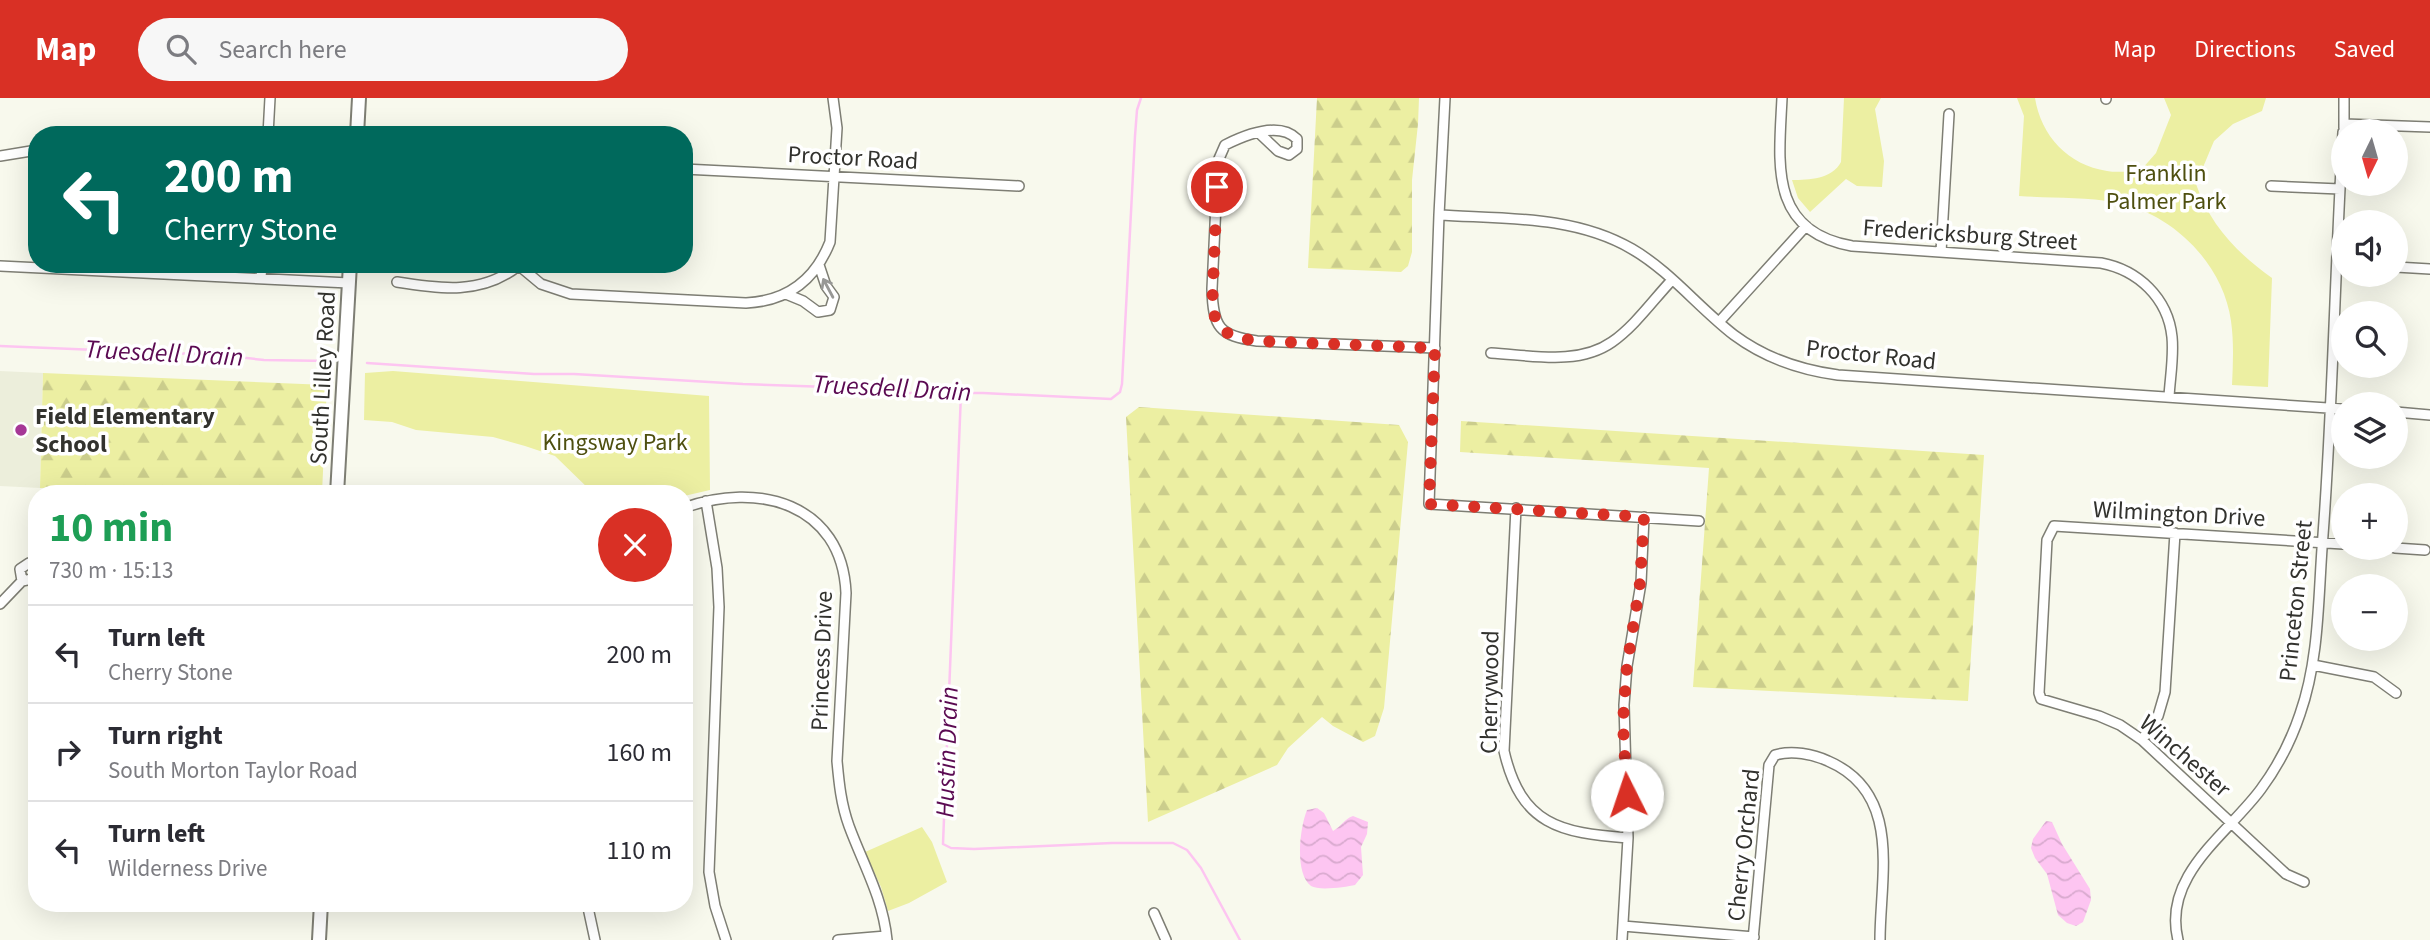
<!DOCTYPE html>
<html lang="en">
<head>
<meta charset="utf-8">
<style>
  :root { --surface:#fff; --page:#f7f7f7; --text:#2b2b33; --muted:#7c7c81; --line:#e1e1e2; --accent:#d93025 }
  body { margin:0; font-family:"Source Sans 3",sans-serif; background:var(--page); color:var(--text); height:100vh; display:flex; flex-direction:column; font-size:26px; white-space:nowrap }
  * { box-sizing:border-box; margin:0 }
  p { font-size:23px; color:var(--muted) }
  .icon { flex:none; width:38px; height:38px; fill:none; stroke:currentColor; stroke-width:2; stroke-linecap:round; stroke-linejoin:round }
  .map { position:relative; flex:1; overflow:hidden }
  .details { position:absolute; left:28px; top:387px; width:665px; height:427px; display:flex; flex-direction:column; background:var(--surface); border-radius:28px; box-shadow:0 7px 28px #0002 }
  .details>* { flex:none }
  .top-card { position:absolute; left:28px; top:28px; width:665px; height:147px; border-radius:28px; box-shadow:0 7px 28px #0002; background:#00695c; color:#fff; overflow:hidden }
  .needle { width:46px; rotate:185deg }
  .fabs { position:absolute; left:2331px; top:21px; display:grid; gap:14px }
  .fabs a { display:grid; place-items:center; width:77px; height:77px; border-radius:50%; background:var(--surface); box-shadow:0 7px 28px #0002; font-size:35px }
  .pin { position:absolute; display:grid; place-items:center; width:60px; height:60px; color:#fff; margin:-30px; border:4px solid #fff; border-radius:50%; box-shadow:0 2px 7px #0007 }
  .me { position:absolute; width:77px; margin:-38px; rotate:356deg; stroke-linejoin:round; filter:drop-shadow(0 0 5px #0008) }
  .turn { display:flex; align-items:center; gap:24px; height:147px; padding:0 21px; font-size:32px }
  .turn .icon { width:91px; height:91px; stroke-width:2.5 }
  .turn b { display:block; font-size:49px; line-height:60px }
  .round { display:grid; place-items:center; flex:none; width:74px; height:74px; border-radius:37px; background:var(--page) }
  .headline { display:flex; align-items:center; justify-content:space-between; height:119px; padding:0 21px }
  h1 { font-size:42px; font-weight:700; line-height:52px; color:#1e9e55 }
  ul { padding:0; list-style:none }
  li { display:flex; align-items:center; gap:21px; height:98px; padding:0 21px; border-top:2px solid var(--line) }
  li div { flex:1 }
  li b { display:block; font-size:26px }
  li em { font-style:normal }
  header { display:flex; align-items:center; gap:42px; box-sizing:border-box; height:98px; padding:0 35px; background:var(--accent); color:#fff }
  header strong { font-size:33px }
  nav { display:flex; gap:38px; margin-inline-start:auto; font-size:24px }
  .search { width:490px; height:63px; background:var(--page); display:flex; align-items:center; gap:18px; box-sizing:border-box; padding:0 24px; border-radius:38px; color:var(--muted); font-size:26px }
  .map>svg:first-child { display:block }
  .built { fill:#eceedb }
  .forest { fill:url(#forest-firs) }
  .green { fill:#ecefa2 }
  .water { fill:url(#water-waves) }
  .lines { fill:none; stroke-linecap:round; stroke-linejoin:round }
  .stream { stroke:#fdc5f1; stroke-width:2.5 }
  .street-casing { stroke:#7e7e74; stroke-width:12 }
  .secondary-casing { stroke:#7e7e74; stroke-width:16 }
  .street { stroke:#fff; stroke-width:9 }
  .secondary { stroke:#fff; stroke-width:12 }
  .oneway { stroke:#989896 }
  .route { stroke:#d93025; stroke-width:12; stroke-dasharray:0 21.6 }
  .poi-dot { fill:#a63796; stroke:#fff; stroke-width:2.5 }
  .labels { text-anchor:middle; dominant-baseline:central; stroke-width:7; stroke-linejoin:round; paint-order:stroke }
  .street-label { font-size:24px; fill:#32322e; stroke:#fff }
  .park-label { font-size:24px; fill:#4e4f0f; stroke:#fff }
  .poi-label { font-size:24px; font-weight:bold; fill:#32322e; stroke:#fff; text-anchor:start }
  .water-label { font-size:26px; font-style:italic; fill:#5b0a52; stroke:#fff }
</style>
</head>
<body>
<header>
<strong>Map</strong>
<div class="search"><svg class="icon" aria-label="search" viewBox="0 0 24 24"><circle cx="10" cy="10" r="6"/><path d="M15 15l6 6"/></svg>Search here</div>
<nav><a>Map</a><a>Directions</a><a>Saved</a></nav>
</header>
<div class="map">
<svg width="2430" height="842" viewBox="0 0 2430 842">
  <defs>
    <pattern id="forest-firs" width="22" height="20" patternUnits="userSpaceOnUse" patternTransform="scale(1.75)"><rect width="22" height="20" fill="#ecefa2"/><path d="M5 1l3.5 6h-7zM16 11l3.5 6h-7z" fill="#cbcd8c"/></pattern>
    <pattern id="water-waves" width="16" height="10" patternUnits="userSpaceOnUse" patternTransform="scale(1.75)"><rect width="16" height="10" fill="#fdc5f1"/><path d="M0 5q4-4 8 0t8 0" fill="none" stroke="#d9aacf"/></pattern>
  </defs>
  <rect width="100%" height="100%" fill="#f8f9ed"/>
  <path class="built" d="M0 273 43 275 40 390 0 388Z"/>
  <path class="forest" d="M1317 0H1419L1418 26 1412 82V154L1408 168 1401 174 1308 170Z
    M43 275 327 287 322 395C228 396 134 391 40 390Z
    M1139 309 1399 327 1408 344 1384 610 1375 638 1363 644 1333 628 1322 619 1288 650 1277 667 1148 724 1126 319Z
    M1461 323 1984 357 1968 603 1693 589 1709 370 1460 354Z"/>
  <path class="green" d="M1844 0H1881L1875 11 1884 63 1882 89 1857 88 1846 81 1810 114 1798 100 1792 82C1809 82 1832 81 1841 64Z
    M2017 0H2035C2041 38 2068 67 2107 73 2118 75 2130 73 2141 72L2156 55 2171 17 2164 0H2266L2262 13 2233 26 2214 43 2196 86C2210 127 2237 155 2272 180L2268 289 2232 287C2233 266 2234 244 2231 223 2223 165 2172 115 2115 104 2085 99 2050 100 2019 98L2024 18Z
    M393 273 709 298 710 392 684 398V396L593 395 555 358 525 348 493 339 416 332 392 324 364 322 365 275Z
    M922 729 932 744 947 784 909 805 888 813 881 789 865 754Z"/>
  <path class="water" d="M1317 710 1324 715 1333 733C1342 728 1344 721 1353 718L1368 724 1367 736 1361 749 1363 777 1355 787C1346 789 1319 793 1311 788 1294 775 1300 729 1307 712Z
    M2046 723 2052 724 2062 746 2090 791 2091 802 2083 824 2076 828 2067 825 2058 817 2047 776 2035 760 2031 750 2033 741Z"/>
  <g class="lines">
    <path class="stream" d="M0 248 219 257 264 262 329 263
      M367 265 534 276H574L743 286 888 291 907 295H983L1111 301 1120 294 1122 286 1135 38 1137 12 1141 0
      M961 295 943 746 951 750 974 751 1112 745H1173L1187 752 1201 770 1240 842"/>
    <defs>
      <path id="street" d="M1445 0 1439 117 1429 406 1699 423
        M1782 0C1779 65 1768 133 1852 148L2101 165C2138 172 2168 200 2172 239 2174 259 2170 280 2169 299
        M2106 1V0
        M2344 26 2430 29
        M2344 30V0
        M1259 35 1278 53 1289 57 1297 51V41C1279 23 1245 37 1225 47L1218 63 1212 191C1213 229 1219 238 1257 243L1435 250
        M268 37 270 0
        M0 58 37 52
        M684 71 1019 88
        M2271 88 2340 91
        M1439 117C1503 121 1574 117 1632 151 1670 173 1699 210 1734 237 1765 260 1800 272 1838 277L2343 311
        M1941 154 1949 16
        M517 166 541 186 571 196 746 205C787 203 815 182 830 144L837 30 833 0
        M0 168 349 185
        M2396 169 2430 171
        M261 180 262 166
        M397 184C440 191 482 197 518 168
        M786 196 803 203 818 214 830 212 834 199 826 188 819 167
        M1719 224 1806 128
        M1491 255C1530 257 1578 268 1612 244 1635 228 1653 202 1672 182
        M2396 314 2430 317
        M387 395 388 396
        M706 403 717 470 719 509 709 774 715 808 726 842
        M684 410C757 383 842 405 846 495L837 663C839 685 841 706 849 728 863 766 883 800 887 842
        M1516 410 1504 653C1521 727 1560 735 1628 740
        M2395 450 2425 452
        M22 483 20 471 29 465 37 467
        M0 506 22 483 37 480
        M2313 567 2374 579 2396 595
        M2142 642 2158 618 2165 594 2175 435
        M2304 784 2286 776 2142 642 2120 627 2099 618 2041 601 2039 595 2047 442 2054 428 2343 446
        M587 805 595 842
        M1154 815 1166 842
        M1623 828 1754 839
        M838 842 886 838
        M1622 842 1628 740 1624 607 1627 568 1641 485 1644 419
        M1753 842 1769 667 1775 657C1792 652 1813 656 1828 663 1903 695 1880 779 1880 842
        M2178 842C2162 777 2228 736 2261 691 2278 668 2291 643 2300 616 2320 559 2318 497 2323 437 2333 303 2335 168 2343 34"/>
      <path id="secondary" d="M357 37 359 0
        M337 396 350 166
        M319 842 321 805"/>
    </defs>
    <use href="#street" class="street-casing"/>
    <use href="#secondary" class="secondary-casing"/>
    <use href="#street" class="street"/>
    <use href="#secondary" class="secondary"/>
  </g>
  <defs><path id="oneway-shaft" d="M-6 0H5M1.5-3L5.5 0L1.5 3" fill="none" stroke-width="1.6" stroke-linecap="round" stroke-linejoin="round" transform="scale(1.75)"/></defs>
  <use class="oneway" href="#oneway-shaft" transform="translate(828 190) rotate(-118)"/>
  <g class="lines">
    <path class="route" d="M1217 89 1212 212C1223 238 1230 239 1257 243L1435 250 1429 406 1644 419 1640 485 1627 568 1624 607 1623 627 1627 697"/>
  </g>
  <circle class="poi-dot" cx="21" cy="332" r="7"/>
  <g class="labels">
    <g class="street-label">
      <text transform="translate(853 60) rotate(3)">Proctor Road</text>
      <text transform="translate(1970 137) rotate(4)">Fredericksburg Street</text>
      <text transform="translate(1871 257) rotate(6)">Proctor Road</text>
      <text transform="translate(323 280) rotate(-87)">South Lilley Road</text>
      <text transform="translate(2179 416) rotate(3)">Wilmington Drive</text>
      <text transform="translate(2296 503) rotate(-84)">Princeton Street</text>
      <text transform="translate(822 563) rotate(-88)">Princess Drive</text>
      <text transform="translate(1490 594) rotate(-89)">Cherrywood</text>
      <text transform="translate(2185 658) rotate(41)">Winchester</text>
      <text transform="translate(1744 747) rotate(-84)">Cherry Orchard</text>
    </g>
    <g class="park-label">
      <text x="2166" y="75">Franklin<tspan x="2166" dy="28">Palmer Park</tspan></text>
      <text x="615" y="344">Kingsway Park</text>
    </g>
    <g class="poi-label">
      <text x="35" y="318">Field Elementary<tspan x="35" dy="28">School</tspan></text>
    </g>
    <g class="water-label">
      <text transform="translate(164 255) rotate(3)">Truesdell Drain</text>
      <text transform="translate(892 290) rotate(3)">Truesdell Drain</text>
      <text transform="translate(947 654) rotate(-88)">Hustin Drain</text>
    </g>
  </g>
</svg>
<div class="fabs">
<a><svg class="needle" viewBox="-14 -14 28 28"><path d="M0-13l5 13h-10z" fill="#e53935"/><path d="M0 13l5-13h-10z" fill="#7c7c81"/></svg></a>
<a><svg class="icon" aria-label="sound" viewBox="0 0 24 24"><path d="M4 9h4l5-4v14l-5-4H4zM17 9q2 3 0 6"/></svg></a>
<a><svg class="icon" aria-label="search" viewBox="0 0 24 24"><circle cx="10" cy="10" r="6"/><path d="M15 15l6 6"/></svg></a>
<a><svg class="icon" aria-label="layers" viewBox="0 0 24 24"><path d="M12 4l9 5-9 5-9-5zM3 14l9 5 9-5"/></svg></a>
<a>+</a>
<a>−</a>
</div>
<div class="pin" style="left:1217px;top:89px;background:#d93025"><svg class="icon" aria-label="arrive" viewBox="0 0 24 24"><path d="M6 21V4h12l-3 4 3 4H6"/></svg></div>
<svg class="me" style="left:1627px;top:697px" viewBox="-20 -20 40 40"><circle r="19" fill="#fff"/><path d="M0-13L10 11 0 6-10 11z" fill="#d93025"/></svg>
<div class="top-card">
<div class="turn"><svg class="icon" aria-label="left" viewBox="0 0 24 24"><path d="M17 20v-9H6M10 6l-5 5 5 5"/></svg><div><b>200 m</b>Cherry Stone</div></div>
</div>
<section class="details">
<div class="headline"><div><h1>10 min</h1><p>730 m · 15:13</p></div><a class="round" style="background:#d93025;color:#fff"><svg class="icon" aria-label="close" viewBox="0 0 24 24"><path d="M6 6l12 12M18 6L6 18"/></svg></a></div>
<ul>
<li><svg class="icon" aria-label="left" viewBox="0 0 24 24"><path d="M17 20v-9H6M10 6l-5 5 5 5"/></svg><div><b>Turn left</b><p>Cherry Stone</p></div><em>200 m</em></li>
<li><svg class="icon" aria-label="right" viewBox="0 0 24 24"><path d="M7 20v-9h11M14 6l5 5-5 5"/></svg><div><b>Turn right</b><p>South Morton Taylor Road</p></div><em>160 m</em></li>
<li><svg class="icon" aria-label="left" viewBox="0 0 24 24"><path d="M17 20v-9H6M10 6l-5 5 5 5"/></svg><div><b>Turn left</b><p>Wilderness Drive</p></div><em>110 m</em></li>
</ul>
</section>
</div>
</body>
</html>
